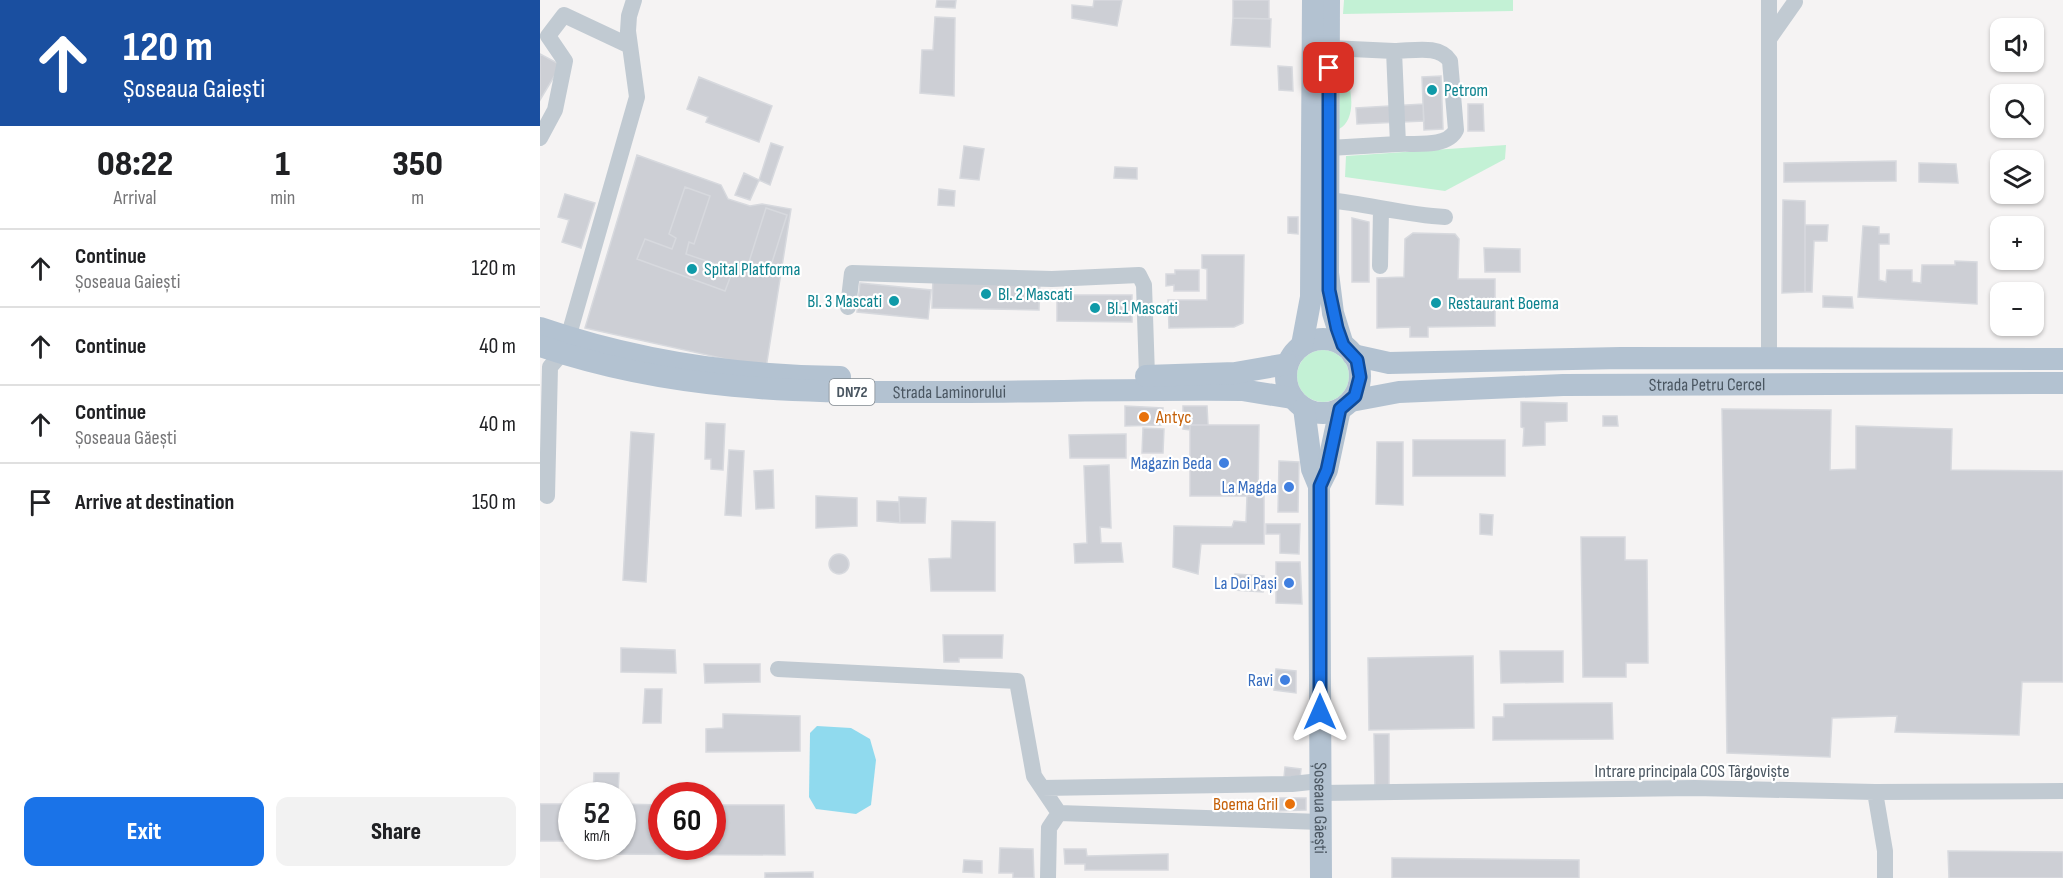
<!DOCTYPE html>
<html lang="en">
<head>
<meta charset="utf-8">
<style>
  :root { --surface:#fff; --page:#f2f2f2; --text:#202124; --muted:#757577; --line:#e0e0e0; --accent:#1a73e8 }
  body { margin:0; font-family:"Sofia Sans Condensed",sans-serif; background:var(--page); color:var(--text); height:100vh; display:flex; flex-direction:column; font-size:22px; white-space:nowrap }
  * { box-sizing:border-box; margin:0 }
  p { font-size:20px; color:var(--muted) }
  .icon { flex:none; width:33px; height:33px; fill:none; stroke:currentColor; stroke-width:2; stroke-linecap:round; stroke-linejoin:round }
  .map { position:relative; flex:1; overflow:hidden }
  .details { display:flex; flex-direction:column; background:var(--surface); width:540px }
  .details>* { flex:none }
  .top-card { background:#1a4fa0; color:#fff; overflow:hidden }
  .fabs { position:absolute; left:1450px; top:18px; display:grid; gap:12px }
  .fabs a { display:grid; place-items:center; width:54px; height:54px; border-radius:12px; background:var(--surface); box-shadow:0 2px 4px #0004; font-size:30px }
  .speed { position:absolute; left:18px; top:782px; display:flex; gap:12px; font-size:30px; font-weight:700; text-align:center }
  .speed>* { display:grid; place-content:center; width:78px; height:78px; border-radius:50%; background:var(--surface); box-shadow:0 2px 4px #0004; line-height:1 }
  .speed small { font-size:15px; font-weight:400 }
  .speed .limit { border:9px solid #d22; background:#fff; color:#111 }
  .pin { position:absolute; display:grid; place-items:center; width:51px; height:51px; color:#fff; margin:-26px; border-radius:12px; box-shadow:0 3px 9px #0006 }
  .me { position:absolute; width:66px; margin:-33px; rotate:0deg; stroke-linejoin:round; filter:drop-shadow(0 0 4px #0008) }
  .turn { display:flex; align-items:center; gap:21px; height:126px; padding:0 24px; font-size:27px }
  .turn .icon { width:78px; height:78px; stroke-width:2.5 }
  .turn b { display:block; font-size:42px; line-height:51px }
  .eta { display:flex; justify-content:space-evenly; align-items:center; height:102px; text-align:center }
  .eta b { font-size:36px; font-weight:800; line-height:42px }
  .primary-button { display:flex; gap:12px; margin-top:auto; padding:12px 24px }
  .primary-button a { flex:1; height:69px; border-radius:12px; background:var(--accent); color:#fff; font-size:24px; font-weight:800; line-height:69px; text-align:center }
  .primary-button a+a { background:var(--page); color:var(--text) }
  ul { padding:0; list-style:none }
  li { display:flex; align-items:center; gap:18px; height:78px; padding:0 24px; border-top:2px solid var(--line) }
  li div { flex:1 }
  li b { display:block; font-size:22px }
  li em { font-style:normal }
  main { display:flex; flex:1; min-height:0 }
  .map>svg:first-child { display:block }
  .green { fill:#c3f1d5 }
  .water { fill:#90daee }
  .building { fill:#cdcfd5; stroke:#d7d9de; stroke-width:1.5 }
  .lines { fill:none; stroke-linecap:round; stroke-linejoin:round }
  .minor { stroke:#c1cad2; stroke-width:16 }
  .major { stroke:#b3c2d1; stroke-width:22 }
  .route-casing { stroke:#114b97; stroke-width:15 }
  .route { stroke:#1a73e8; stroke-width:10 }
  .culture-dot { fill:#0f9aa8; stroke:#fff; stroke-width:2 }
  .food-dot { fill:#e8710a; stroke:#fff; stroke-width:2 }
  .shop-dot { fill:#3f7fe0; stroke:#fff; stroke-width:2 }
  .labels { text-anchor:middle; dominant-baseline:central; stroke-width:4.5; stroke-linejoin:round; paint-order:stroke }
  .shield { fill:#fff; stroke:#808990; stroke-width:1.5 }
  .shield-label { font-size:16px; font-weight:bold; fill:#4a5661 }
  .culture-label { font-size:18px; fill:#0d838f; stroke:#fff; text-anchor:start }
  .street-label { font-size:18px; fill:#4a5661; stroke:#fff }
  .food-label { font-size:18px; fill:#c56008; stroke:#fff; text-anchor:start }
  .shop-label { font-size:18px; fill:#366cbe; stroke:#fff; text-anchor:end }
</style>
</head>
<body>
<main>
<section class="details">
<div class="top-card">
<div class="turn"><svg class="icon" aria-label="ahead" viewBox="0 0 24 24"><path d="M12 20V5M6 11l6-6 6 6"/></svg><div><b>120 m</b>Șoseaua Gaiești</div></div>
</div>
<div class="eta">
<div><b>08:22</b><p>Arrival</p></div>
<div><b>1</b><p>min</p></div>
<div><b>350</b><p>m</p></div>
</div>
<ul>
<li><svg class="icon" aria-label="ahead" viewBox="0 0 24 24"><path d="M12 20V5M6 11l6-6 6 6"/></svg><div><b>Continue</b><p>Șoseaua Gaiești</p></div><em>120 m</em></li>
<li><svg class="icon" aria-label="ahead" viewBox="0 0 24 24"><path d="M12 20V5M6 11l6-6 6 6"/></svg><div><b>Continue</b></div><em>40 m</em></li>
<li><svg class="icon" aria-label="ahead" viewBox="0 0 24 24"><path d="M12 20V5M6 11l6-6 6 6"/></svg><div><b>Continue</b><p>Șoseaua Găești</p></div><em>40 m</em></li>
<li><svg class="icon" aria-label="arrive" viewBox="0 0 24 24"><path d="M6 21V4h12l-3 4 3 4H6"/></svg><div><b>Arrive at destination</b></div><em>150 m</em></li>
</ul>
<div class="primary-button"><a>Exit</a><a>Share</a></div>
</section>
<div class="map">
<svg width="1523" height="878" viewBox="0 0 1523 878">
  <rect width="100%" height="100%" fill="#f5f3f3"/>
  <path class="green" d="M804 0H973V11L803 14Z
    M800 60C810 77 820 118 799 129Z
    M966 145 965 159 905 191 805 177 806 156Z
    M757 376a26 26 0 1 1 52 0a26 26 0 1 1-52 0Z"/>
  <path class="water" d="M277 726 311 728 330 739 336 760 331 805 316 814 276 809 269 797 270 733Z"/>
  <path class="building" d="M397 0H416L415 8 396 7Z
    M554 0H582L577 26 532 18V5L553 7Z
    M693 0H729V19L693 18Z
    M395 17 415 18 414 96 380 93 382 50H393Z
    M693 18 731 19 730 47 691 45Z
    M0 54 21 65 0 100Z
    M738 66 752 67 753 91 739 90Z
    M901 76 903 129 884 130 882 77Z
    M159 77 232 106 219 142 166 122 168 117 147 109Z
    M883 104 884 121 817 124 816 108Z
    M928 104H943L944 131H928Z
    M231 143 243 147 230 185 219 180Z
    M424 146 444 149 439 180 420 178Z
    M97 155 181 185 188 199 210 206 222 204 251 209 226 368 45 328Z
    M1356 161V181L1244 182V163Z
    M1379 163 1416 164 1418 183 1379 182Z
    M575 167 597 168V179L574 178Z
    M204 173 219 180 210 200 195 195Z
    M145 187 170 196 154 244 149 242 146 254 193 270 185 291 97 259 105 239 132 249 136 238 129 234Z
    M399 189 415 191 414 206 398 205Z
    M25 194 55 203 41 248 22 242 29 220 18 217Z
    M1243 200 1265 201V292L1242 293Z
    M226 208 247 215 229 272 208 265Z
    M748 217H758V234L748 233Z
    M812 218 829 222V282H812Z
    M1265 225H1288L1287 241H1274L1272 292H1265Z
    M1323 226 1339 227V234H1349V244H1339V280L1346 282 1347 270H1372V282L1381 283 1382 265H1415V261L1437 262V304L1318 297Z
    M873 233 915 234 919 239 918 279H955V326L888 327V337H870V327L837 328V278L864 277 865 239Z
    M944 248 980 249V272H945Z
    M662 255H704L703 323 694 327 629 328 628 300H667V269L662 268Z
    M635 270H659V291H634V285L626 286V274H635Z
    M393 278 500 280 499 310 392 308Z
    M320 283 391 290 388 319 317 312Z
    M517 295H592V322L517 321Z
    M1283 296 1312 297 1313 308 1283 307Z
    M981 402 1027 403V421L1005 422V445L983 446 984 428 981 427Z
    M585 406 623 408 621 425 585 426Z
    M643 406H667L668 425H650V430L643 429Z
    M1182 409 1291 410 1290 470 1316 469V426L1412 429 1411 470 1523 471V682H1482L1479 735 1355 732 1357 716 1292 718 1290 757 1187 753Z
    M1063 416H1077L1078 426H1063Z
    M166 423 185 424 183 470 171 469V459H165Z
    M650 425H719L718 496H650Z
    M603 428 624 429 623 453H602Z
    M91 432 114 434 106 582 83 580Z
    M586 434V458H530L529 435Z
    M873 440H965V476H873Z
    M837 442H863V505L836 504Z
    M189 450 204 451 201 516 185 515Z
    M739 461 759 462 758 512H738Z
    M569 465 571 528 560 527 561 543H581L583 562 535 563 534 544 547 543 544 466Z
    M233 470 234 508 216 509 214 471Z
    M276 496 317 498V526L276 528Z
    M707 496H724V544H661L658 574 633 567 634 526 692 527 694 521 706 522Z
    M359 497 386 498 385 523H360Z
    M337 501 359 502 360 523 337 521Z
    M940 514 953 515 952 535 940 534Z
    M412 521 455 522V591H391L389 559 411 558Z
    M726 524H760L759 554 740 553V534H726Z
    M1041 537H1085V560H1107L1108 663H1086V677H1043Z
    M289 564a10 10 0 1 1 20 0a10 10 0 1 1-20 0Z
    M736 562H760L762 604 736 603Z
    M695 574 724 576 723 592 694 590Z
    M403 635H463L462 658H419V662H404Z
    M81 648 135 650 136 673 81 672Z
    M960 651H1023V682L961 683Z
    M933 656 934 728 829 730 828 658Z
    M164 664H220V682L165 683Z
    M736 669 756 671V693L734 690Z
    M105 689H122L121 723H103Z
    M1072 703 1073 739 953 740V717H964V704Z
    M183 714 260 716V751L166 752V729L183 728Z
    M834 734H849V789H835Z
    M745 767 761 769 760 778 744 777Z
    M54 773H79L78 795H53Z
    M734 798H766V810L734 811Z
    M0 804H32V841H0Z
    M82 804 122 805V846H172V805H244L245 855 61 854 60 846H82Z
    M460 848 493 849 494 878H473V873H459Z
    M524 849H546L547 856 628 854V870H545V864H525Z
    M1408 851 1523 852V878H1409Z
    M852 858 1039 860V878H852Z
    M424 860 442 861V873L423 872Z
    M273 872V878H225V873Z"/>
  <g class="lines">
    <path class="minor" d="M1229 39V0
      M854 51C873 51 899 44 910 61L916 130C907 148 876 143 858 144
      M0 138 15 110 25 61 8 36 24 15 90 46
      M789 148 858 144 854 51 790 48
      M789 200C828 204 865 215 905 217
      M840 266 841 209
      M308 307 312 273 512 279 599 275 604 285 607 376
      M28 338 97 97 88 31 89 16 94 0
      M1229 358V39L1255 2
      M7 496 10 367 22 353
      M238 669 477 681 494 776 519 813
      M502 788 752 784 780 781
      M1335 792 1345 851V878
      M780 793 1155 788 1335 792 1523 791
      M508 878 509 828 519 813 781 822"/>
    <g class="major">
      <path d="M789 0 788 273 793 313 803 345"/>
      <path d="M0 328C96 361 198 376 300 377"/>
      <circle cx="783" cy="376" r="37"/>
      <path d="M762 345 771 297 773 0"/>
      <path id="s1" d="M0 346C128 390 256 393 389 392 494 392 598 389 702 390L752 398"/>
      <path d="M813 355 849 363 1081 358 1523 359"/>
      <path d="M606 376 695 373 747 364"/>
      <path id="s2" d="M811 401 859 392 1023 385 1523 383"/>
      <path id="s3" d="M764 408 772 469 779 486 781 878"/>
      <path d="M779 486 787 470 800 409"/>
    </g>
  </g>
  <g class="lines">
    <defs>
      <path id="route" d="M780 712V486L787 470 800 409 815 396 820 377 817 360 803 345 797 328 789 290V68"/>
    </defs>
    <use href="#route" class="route-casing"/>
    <use href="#route" class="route"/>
  </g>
  <g class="culture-dot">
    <circle cx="892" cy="90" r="6"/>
    <circle cx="152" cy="269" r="6"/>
    <circle cx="446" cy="294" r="6"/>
    <circle cx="354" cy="301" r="6"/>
    <circle cx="896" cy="303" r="6"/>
    <circle cx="555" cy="308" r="6"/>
  </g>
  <g class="food-dot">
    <circle cx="604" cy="417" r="6"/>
    <circle cx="750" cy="804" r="6"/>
  </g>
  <g class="shop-dot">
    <circle cx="684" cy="463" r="6"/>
    <circle cx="749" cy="487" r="6"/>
    <circle cx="749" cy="583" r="6"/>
    <circle cx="745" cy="680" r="6"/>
  </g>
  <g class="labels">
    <rect class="shield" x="289.5" y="379" width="45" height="26" rx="4.5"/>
    <g class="shield-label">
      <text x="312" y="392">DN72</text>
    </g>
    <g class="culture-label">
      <text x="904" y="90">Petrom</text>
      <text x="164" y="269">Spital Platforma</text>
      <text x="458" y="294">Bl. 2 Mascati</text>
      <text x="342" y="301" text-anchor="end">Bl. 3 Mascati</text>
      <text x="908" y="303">Restaurant Boema</text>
      <text x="567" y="308">Bl.1 Mascati</text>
    </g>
    <g class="street-label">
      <text stroke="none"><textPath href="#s2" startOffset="357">Strada Petru Cercel</textPath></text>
      <text stroke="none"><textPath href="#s1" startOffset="414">Strada Laminorului</textPath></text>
      <text x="1152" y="771">Intrare principala COS Târgoviște</text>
      <text stroke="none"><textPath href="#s3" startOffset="402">Șoseaua Găești</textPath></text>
    </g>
    <g class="food-label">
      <text x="616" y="417">Antyc</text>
      <text x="738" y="804" text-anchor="end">Boema Gril</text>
    </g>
    <g class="shop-label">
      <text x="672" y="463">Magazin Beda</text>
      <text x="737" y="487">La Magda</text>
      <text x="737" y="583">La Doi Pași</text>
      <text x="733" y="680">Ravi</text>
    </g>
  </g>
</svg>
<div class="fabs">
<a><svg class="icon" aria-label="sound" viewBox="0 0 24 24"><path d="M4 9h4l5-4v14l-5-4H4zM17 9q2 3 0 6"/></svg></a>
<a><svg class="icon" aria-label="search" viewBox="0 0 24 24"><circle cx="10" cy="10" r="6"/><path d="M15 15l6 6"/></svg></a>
<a><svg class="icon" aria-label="layers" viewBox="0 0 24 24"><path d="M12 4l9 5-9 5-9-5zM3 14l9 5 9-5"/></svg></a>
<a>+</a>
<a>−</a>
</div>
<div class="speed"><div>52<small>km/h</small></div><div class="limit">60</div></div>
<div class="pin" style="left:789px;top:68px;background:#d93025"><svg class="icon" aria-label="arrive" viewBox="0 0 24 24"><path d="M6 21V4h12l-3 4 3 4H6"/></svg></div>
<svg class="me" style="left:780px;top:712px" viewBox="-20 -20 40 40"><path d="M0-17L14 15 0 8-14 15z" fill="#1a73e8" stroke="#fff" stroke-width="4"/></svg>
</div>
</main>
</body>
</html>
